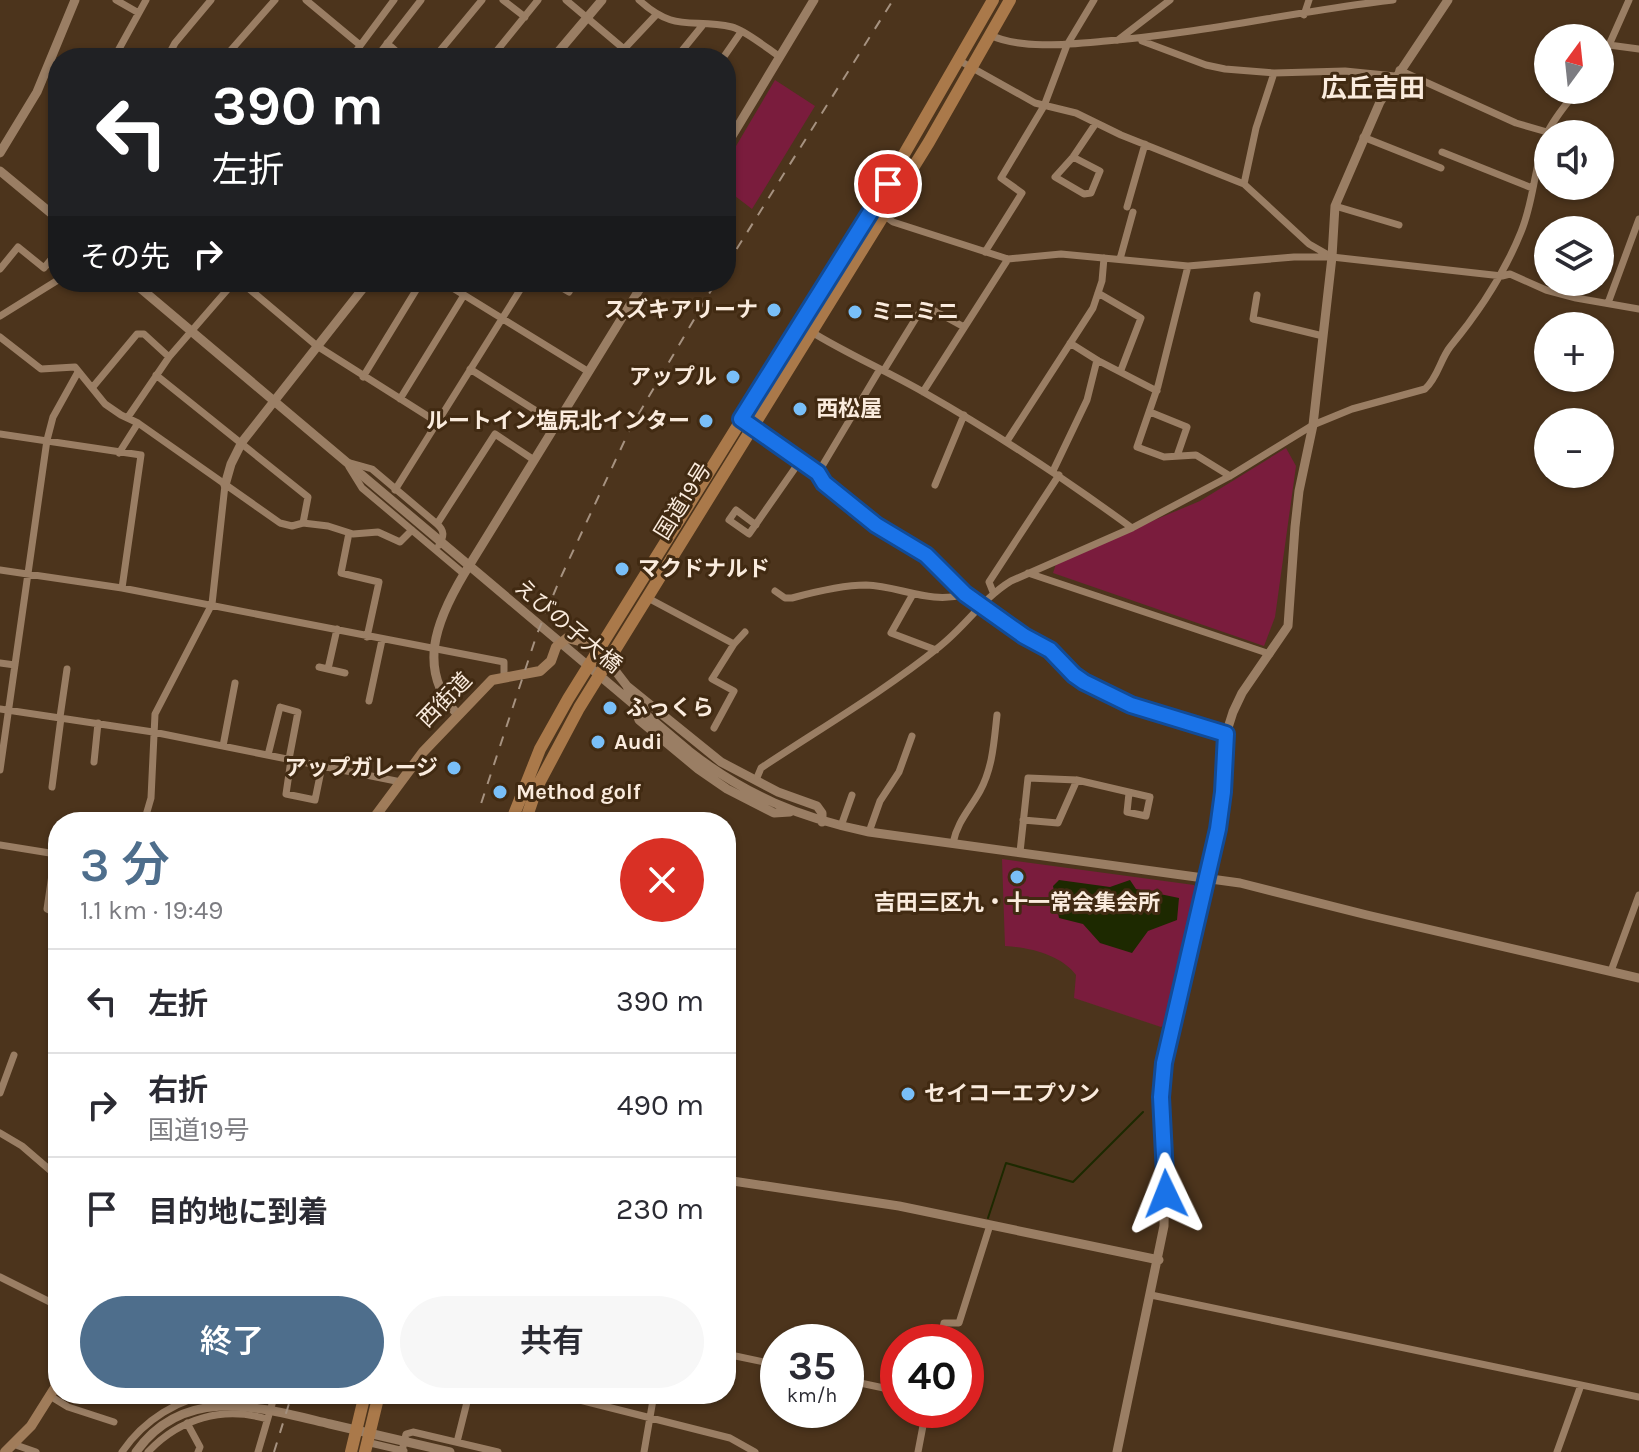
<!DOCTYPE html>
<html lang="ja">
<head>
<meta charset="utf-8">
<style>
  :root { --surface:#fff; --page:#f7f7f7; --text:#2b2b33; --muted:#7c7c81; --line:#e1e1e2; --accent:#4e6e8c }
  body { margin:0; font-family:Karla,"Noto Sans JP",sans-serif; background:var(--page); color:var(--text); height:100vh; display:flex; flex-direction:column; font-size:30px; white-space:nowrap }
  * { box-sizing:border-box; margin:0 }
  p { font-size:26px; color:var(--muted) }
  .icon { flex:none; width:44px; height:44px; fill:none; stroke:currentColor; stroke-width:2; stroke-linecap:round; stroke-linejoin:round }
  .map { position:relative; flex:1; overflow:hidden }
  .details { position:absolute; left:48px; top:812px; width:688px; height:592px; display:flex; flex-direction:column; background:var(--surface); border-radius:32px; box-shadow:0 2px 6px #0004 }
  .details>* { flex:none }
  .guide { position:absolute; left:48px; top:48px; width:688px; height:244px; border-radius:32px; box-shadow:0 2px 6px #0004; background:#202124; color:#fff; overflow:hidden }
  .needle { width:52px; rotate:15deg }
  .tools { position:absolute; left:1534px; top:24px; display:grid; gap:16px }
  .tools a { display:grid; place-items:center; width:80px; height:80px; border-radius:50%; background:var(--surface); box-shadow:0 2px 6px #0004; font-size:40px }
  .speed { position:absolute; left:760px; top:1324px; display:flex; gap:16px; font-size:40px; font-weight:700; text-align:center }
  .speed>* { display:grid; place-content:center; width:104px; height:104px; border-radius:50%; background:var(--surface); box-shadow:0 2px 6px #0004; line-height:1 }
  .speed small { font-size:20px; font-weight:400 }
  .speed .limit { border:12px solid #d22; background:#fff; color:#111 }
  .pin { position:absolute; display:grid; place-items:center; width:68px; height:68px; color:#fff; margin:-34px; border:4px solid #fff; border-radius:50%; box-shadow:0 2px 8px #0007 }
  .me { position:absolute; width:88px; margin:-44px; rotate:358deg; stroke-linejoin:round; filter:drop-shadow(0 0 6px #0008) }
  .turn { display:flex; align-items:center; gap:28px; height:168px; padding:0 32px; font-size:36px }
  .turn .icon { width:104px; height:104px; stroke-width:2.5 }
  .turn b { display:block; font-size:56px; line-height:68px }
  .then { display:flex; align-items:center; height:76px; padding:0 32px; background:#0003; gap:16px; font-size:30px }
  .round { display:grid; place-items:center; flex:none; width:84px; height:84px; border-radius:42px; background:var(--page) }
  .summary { display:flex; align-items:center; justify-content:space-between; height:136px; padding:0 32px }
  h1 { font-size:48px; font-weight:600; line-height:60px; color:var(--accent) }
  .action { display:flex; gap:16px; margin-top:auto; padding:16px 32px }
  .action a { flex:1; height:92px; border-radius:48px; background:var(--accent); color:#fff; font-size:32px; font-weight:600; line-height:92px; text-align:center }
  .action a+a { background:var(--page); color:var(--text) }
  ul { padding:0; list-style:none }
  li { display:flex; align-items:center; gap:24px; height:104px; padding:0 32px; border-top:2px solid var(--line) }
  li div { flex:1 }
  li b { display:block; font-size:30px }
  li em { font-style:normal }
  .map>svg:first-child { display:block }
  .green { fill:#7a1c3d }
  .water { fill:#1d2900 }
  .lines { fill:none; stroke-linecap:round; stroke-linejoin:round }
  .stream { stroke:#1d2900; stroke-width:2 }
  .minor { stroke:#9a7e64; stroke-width:7 }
  .tertiary { stroke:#9a7e64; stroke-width:9 }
  .secondary { stroke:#a07c5a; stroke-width:10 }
  .trunk { stroke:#aa794a; stroke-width:12 }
  .rail { stroke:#a69280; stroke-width:2; stroke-dasharray:10 10; stroke-linecap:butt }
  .route-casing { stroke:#114b97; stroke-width:20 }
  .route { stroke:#1a73e8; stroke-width:14 }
  .poi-dot { fill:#79bff8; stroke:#412a12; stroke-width:3 }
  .labels { text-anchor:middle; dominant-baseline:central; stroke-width:6; stroke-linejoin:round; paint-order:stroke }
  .poi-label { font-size:22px; font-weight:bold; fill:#faebdd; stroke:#412a12; text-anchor:start }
  .street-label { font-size:22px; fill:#faebdd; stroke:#412a12 }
  .quarter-label { font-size:26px; font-weight:bold; fill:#faebdd; stroke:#412a12 }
</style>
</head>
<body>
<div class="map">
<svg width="1639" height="1452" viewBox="0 0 1639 1452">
  <rect width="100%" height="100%" fill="#4c341c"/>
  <path class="green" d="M775 80 815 106 752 209 726 189V163Z
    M1286 448 1296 466 1275 617 1264 646 1053 573 1057 561 1200 501Z
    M1002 859 1194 885 1199 891 1164 1025 1161 1027 1074 998 1076 975C1062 955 1029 947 1005 946Z"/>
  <path class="water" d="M1059 880 1110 887 1130 880 1136 889 1179 898 1177 920 1148 931 1132 953 1100 943 1083 924 1059 918 1053 886Z"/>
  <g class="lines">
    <path class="stream" d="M988 1218 1006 1163 1073 1182 1143 1112"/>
    <path class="minor" d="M116 0 137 12
      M306 0 360 45
      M503 0 525 17
      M566 0 624 49 656 15
      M639 0C675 33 691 18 732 27 745 30 768 49 780 57
      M1304 15 1309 0
      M990 35C1021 50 1072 44 1106 41 1203 33 1297 11 1393 0
      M1118 40 1170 0
      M1142 41 1206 65 1225 69 1274 73 1345 71 1395 76
      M387 43 404 58
      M1609 45 1639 49
      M561 49 572 58
      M114 58 146 0
      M167 58 175 43 211 0
      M224 58 275 0
      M351 58 394 0
      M376 58 421 0
      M434 58 482 0
      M491 58 538 0
      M676 58 702 26
      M723 58 741 32
      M1600 58 1609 45 1629 0
      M960 61 1035 103 1076 113 1121 135 1244 184 1309 244 1330 256
      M1399 70 1516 123 1547 132
      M1363 137 1441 168
      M1442 152 1532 188
      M1073 157 1100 171 1091 193 1084 194 1055 177 1073 157 1096 123
      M1244 184 1256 128 1274 73
      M1335 206 1399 225
      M1127 207 1145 144
      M882 214 893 222 1008 259 1061 254 1188 266 1294 257H1332L1502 276 1510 274 1546 290 1576 298 1639 309
      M985 252 1022 193 1001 178 1044 106 1067 45 1094 0
      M1120 259 1133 212
      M1188 266 1158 386 1137 447 1164 457 1196 455 1230 476
      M0 269 18 247 44 268 58 251
      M241 282 317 346 437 422
      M443 282 589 372
      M552 282 569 292 574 282
      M1098 293 1141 318 1121 370
      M1257 295 1253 319 1323 336
      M1608 303 1639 219
      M0 316 58 280
      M810 331C847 354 887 371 925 393 997 434 1065 479 1132 528
      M0 337 41 369 75 367 105 404 121 415 138 423 280 523 292 526 303 523 328 526 353 534 378 532 400 542 412 530
      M1070 343 1097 360 1157 391
      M470 369 557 424
      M884 370 924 305 964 327
      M156 375 308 497 303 523
      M363 377 421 282
      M92 388 137 334H144L169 357
      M923 392 1008 259
      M400 399 464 295
      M1150 412 1187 427 1177 456
      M128 417 169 357 234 282
      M752 426 818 473 824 483 876 525 926 555 965 594 1024 636 1050 650 1084 682 1131 705 1226 734
      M0 434 141 455 122 588
      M1007 441 1093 308 1102 281 1104 258
      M119 453 138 423
      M347 462 372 469 437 524C445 531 444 536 439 545
      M349 467 362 488 464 574
      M1053 471 1087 400 1097 360
      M818 473 880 369
      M935 485 964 415
      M395 490 525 282
      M437 524 495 434 534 460
      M756 525 736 510 729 520 749 534 800 461
      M349 533 341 573 379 582 367 637
      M0 570 122 588 504 662V677
      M1028 573 1270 654
      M775 591 785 598H792C814 592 843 585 866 585 900 586 931 605 965 594
      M993 592 989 582 1059 475
      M913 594 891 633 936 650
      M646 597 734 644 745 632
      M0 663 15 665
      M319 667 345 673
      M328 669 337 629
      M369 701 382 640
      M0 709 153 732 401 782
      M60 717 67 669
      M714 728 734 691 712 679 734 644
      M223 746 235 683
      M268 755 280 707 298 712 289 759
      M291 760 286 794 315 800 322 766
      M94 762 98 723
      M0 770 47 440 53 417 78 372
      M756 780 761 768C821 728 883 692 939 647 965 627 983 598 1011 581L1132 528 1230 476 1313 425 1352 409 1425 389C1438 377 1440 360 1450 347 1479 312 1504 274 1521 232 1534 201 1534 167 1546 136 1552 120 1567 104 1577 90
      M52 787 61 718
      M1023 820 1058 823 1077 780
      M144 822 151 798 155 714 212 604 225 485
      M841 826 852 795
      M869 832 880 801 899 772 912 736
      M953 843C957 822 970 809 980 791 993 767 994 741 997 715
      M0 845 56 854
      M1020 852 1028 778 1077 780 1150 797 1146 816 1127 812 1129 793
      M55 854 47 909 58 914
      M1611 971 1639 895
      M0 1093 14 1055
      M0 1133 22 1146 58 1177
      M0 1277 58 1306
      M1151 1295 1639 1397
      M940 1342 944 1323H959L990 1225
      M726 1354 778 1365
      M846 1380 898 1391
      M171 1394 177 1405
      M249 1394 274 1398
      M556 1394 730 1438 755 1452
      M50 1396 68 1407 114 1422
      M187 1423 200 1447 198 1452
      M366 1442 404 1451
      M457 1442 469 1394
      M13 1444 36 1452
      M402 1451 406 1434 413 1432 498 1452
      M122 1452C143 1421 179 1397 217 1394
      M148 1452C180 1418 223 1406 267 1419
      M258 1452 275 1394
      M644 1452 654 1394
      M918 1452 926 1410
      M1557 1452 1581 1385"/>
    <path class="tertiary" d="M553 58 602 0
      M726 146 814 0
      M0 153 37 92 75 0
      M0 171 58 219
      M133 282 689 751C745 795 800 818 869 832L1240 883 1367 915 1639 978
      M225 485 231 464 242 442 368 282
      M607 660 627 686 639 720 698 769 727 789 774 813 790 812
      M627 686 721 762 778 792 817 806 822 813V822
      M458 715C416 670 436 621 464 574L644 282
      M726 1180 899 1206 1159 1260
      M136 1452C185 1383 262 1408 330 1424 370 1433 410 1443 450 1452
      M1117 1452 1164 1226 1165 1167 1161 1097 1164 1063 1218 829 1223 792 1226 734 1233 712 1242 693 1288 626 1295 527 1299 491 1313 425 1332 257 1335 206 1380 102 1448 0"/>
    <path class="secondary" d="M371 822 423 752 492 680 540 671 551 661 556 647 567 638 588 643 603 656
      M5 1452 31 1426 58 1383"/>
    <path class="trunk" d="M511 822 540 749 568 699 873 208 993 0
      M525 822 537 787 579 708 929 142 1010 0
      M351 1452 365 1394
      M365 1452 379 1394"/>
    <path class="rail" d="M726 266 893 0
      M475 822 537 634 560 579 631 427 716 282
      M274 1452 292 1394"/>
  </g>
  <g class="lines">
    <defs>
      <path id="route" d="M888 184 741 419 818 473 824 483 876 525 926 555 965 594 1024 636 1050 650 1074 675 1084 682 1131 705 1226 734 1223 792 1218 829 1164 1063 1161 1097 1166 1194"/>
    </defs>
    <use href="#route" class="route-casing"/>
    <use href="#route" class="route"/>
  </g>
  <g class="poi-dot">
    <circle cx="774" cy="310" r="8"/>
    <circle cx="855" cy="312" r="8"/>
    <circle cx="733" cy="377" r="8"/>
    <circle cx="800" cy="409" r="8"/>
    <circle cx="706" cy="421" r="8"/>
    <circle cx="622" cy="569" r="8"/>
    <circle cx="610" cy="708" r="8"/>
    <circle cx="598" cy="742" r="8"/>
    <circle cx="454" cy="768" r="8"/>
    <circle cx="500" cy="792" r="8"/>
    <circle cx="1017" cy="877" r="8"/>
    <circle cx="908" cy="1094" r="8"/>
  </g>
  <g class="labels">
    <g class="poi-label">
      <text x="758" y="310" text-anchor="end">スズキアリーナ</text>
      <text x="871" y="312">ミニミニ</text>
      <text x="717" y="377" text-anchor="end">アップル</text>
      <text x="816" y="409">西松屋</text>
      <text x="690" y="421" text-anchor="end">ルートイン塩尻北インター</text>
      <text x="638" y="569">マクドナルド</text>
      <text x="626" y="708">ふっくら</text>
      <text x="614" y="742">Audi</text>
      <text x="438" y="768" text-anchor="end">アップガレージ</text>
      <text x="516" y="792">Method golf</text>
      <text x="1017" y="903" text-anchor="middle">吉田三区九・十一常会集会所</text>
      <text x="924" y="1094">セイコーエプソン</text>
    </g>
    <g class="street-label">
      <text transform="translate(683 501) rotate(-58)">国道19号</text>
      <text transform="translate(568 626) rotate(40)">えびの子大橋</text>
      <text transform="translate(445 700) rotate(-46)">西街道</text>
    </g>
    <g class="quarter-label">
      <text x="1373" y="88">広丘吉田</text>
    </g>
  </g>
</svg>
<div class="tools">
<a><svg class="needle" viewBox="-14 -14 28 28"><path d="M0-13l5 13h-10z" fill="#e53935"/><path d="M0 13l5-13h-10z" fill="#7c7c81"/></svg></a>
<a><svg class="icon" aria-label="sound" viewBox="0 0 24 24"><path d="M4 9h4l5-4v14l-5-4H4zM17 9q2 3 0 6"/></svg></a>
<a><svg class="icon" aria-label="layers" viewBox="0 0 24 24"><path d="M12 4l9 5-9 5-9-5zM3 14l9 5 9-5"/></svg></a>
<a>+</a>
<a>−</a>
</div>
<div class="speed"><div>35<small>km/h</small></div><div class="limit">40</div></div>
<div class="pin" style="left:888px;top:184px;background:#d93025"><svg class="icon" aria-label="arrive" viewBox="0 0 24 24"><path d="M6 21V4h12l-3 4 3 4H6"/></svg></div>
<svg class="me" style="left:1166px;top:1194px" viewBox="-20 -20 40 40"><path d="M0-17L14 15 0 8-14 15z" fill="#1a73e8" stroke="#fff" stroke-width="4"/></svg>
<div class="guide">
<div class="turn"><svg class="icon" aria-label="left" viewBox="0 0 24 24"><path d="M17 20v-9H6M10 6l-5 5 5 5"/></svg><div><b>390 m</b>左折</div></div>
<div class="then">その先<svg class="icon" aria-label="right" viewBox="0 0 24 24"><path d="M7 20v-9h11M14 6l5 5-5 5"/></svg></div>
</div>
<section class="details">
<div class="summary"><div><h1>3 分</h1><p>1.1 km · 19:49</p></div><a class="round" style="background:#d93025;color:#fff"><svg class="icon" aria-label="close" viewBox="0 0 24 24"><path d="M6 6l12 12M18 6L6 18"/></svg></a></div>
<ul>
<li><svg class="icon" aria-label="left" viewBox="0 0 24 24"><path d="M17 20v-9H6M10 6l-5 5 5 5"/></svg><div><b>左折</b></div><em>390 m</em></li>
<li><svg class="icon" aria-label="right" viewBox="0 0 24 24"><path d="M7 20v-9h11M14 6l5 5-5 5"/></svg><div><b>右折</b><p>国道19号</p></div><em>490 m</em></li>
<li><svg class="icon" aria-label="arrive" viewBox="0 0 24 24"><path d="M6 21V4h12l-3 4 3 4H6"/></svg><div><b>目的地に到着</b></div><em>230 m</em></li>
</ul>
<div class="action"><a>終了</a><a>共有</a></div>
</section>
</div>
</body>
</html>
